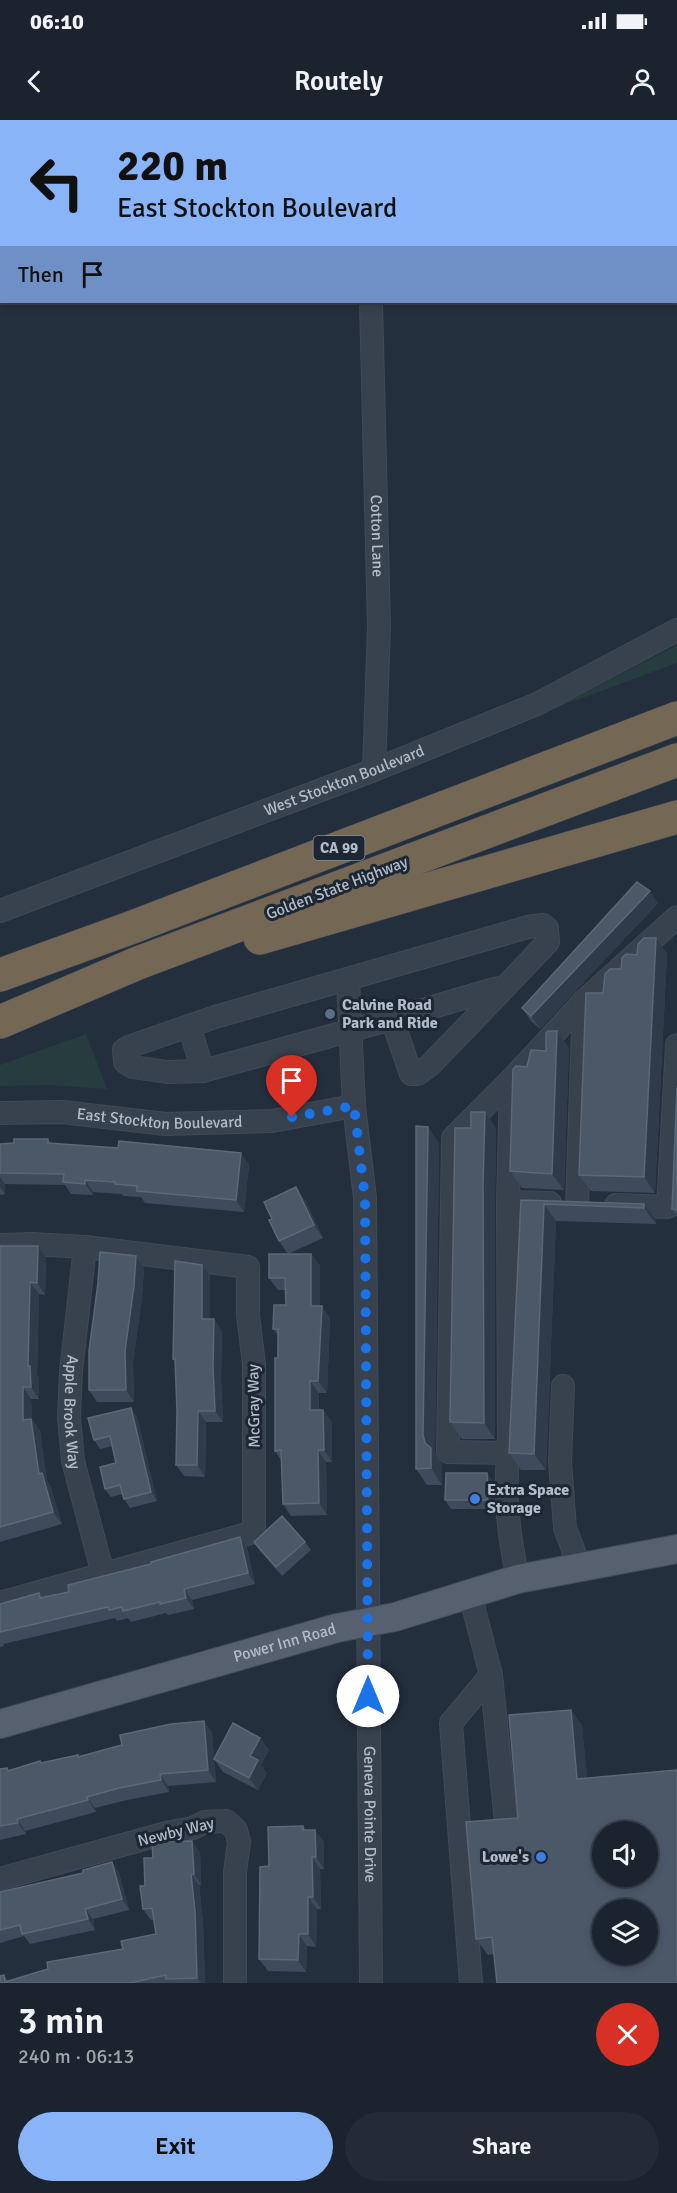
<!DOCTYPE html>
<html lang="en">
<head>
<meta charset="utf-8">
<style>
  :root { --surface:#1b232e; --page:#242b36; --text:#f1f3f6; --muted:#a0a4aa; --line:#39404a; --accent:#8ab4f8 }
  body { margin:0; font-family:Signika,sans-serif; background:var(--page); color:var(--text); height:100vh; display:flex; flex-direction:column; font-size:22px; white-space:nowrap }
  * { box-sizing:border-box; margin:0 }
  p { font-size:20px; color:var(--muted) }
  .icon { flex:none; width:33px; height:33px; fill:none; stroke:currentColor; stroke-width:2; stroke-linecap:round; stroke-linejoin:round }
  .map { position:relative; height:1863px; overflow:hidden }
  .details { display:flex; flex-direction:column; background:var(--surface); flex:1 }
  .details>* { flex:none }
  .top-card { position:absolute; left:0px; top:0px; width:678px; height:183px; box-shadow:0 3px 9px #0003,0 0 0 2px var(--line); background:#8ab4f8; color:#111; overflow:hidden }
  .controls { position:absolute; left:592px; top:1701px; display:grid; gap:12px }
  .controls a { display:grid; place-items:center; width:66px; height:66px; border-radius:50%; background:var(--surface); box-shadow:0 3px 9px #0003,0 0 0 2px var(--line); font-size:30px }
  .pin { position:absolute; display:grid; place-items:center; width:51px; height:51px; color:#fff; margin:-62px -26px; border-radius:50% 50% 50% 0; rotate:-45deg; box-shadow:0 0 6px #0007 }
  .pin .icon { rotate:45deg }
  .me { position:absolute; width:66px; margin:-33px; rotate:0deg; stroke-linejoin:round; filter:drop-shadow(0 0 4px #0008) }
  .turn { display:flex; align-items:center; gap:21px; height:126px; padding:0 18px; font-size:27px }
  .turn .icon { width:78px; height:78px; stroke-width:2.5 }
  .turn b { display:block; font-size:42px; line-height:51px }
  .then { display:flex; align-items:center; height:57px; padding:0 18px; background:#0003; gap:12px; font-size:22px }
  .round { display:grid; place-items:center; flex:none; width:63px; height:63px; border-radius:32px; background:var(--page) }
  .headline { display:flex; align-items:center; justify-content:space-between; height:102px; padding:0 18px }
  h1 { font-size:36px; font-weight:600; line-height:45px }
  .cta { display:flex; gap:12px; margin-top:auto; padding:12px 18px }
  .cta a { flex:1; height:69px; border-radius:36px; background:var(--accent); color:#111; font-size:24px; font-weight:600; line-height:69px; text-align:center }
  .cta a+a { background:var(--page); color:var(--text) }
  .status { display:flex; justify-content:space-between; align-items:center; height:42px; padding:0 30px; background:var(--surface); direction:ltr }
  .status svg { height:16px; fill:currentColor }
  header { display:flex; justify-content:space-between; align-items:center; height:78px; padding:0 18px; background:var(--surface); font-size:27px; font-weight:600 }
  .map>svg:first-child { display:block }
  .green { fill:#263c3f }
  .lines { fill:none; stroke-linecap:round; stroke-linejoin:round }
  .minor-casing { stroke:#414a57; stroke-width:24 }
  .major-casing { stroke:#414a57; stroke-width:30 }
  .highway-casing { stroke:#434c59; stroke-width:34 }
  .minor { stroke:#38414e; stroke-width:22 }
  .major { stroke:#56606e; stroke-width:28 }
  .highway { stroke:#746855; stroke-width:33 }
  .wall { fill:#3f4b5c }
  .shaded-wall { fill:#2f3b4b }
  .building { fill:#4b5868; stroke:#5c6777; stroke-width:1.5; fill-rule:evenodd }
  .route { stroke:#1a73e8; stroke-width:10; stroke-dasharray:0 18 }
  .service-dot { fill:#5c6f8a; stroke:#1d2633; stroke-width:2 }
  .shop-dot { fill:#3f7fe0; stroke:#1d2633; stroke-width:2 }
  .labels { text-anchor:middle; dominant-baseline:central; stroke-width:6; stroke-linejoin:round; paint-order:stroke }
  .shield { fill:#1d2633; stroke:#878f9c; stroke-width:1.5 }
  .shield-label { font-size:15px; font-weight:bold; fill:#b4bcc9 }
  .street-label { font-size:16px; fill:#b4bcc9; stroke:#1d2633 }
  .poi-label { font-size:16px; font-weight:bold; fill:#b4bcc9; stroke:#1d2633; text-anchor:start }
</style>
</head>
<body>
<div class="status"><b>06:10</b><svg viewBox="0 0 49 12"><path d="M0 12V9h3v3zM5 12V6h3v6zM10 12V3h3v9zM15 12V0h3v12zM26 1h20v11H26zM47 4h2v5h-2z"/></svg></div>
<header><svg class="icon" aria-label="back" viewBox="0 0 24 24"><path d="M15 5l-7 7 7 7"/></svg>Routely<svg class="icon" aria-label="person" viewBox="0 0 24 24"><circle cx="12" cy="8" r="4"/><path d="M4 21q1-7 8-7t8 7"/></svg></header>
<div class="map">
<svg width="677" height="1863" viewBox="0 0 677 1863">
  <rect width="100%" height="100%" fill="#242f3e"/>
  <path class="green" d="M677 525V543L547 591 670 529Z
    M86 914 107 969 50 965 0 966V945Z"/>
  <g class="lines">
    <defs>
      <g id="minor">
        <path d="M366 0 367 2"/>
        <path id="s1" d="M371 182 379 507 374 650"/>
        <path id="s2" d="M0 791 374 650 537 584 677 510"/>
        <path id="s3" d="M348 861 354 986 365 1078 371 1863"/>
        <path d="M392 899 203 951 167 952 133 947 125 942 124 930 131 926 215 897 528 807 543 805 547 808 548 822C509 863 470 904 430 945L418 954H411L392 899 494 869 504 868"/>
        <path d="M189 906 203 951"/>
        <path id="s4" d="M0 993 62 992 166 1004 272 1001 354 986"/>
        <path d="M508 1082 511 960 584 881"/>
        <path d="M577 1084 584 881 677 797"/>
        <path d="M616 1085 668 1087 677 925"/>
        <path d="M0 1125 32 1124 85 1127 248 1147V1195L254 1244V1412L0 1483"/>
        <path id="s5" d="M85 1127 71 1251 69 1297 73 1341 103 1454"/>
        <path d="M563 1266 560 1342 565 1408 580 1448"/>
        <path d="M508 1333 448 1332 453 1018 511 960"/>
        <path d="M518 1459C509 1416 503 1373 509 1329L508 1082 550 1083"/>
        <path d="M470 1474 491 1555 506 1702"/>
        <path d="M0 1759 166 1713 193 1708 205 1702 226 1701 236 1710 239 1722 235 1752V1863"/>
        <path d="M471 1863 451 1603 491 1555"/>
      </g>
      <g id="major">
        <path id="s6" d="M0 1604 337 1508 395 1497 518 1459 677 1429"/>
      </g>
      <path id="highway" d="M260 818 677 697
        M0 855 130 808 677 598
        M0 902 138 843 677 640"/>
    </defs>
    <use href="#minor" class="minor-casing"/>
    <use href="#major" class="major-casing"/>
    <use href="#highway" class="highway-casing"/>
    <use href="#minor" class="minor"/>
    <use href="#major" class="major"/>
    <use href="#highway" class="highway"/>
  </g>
  <path class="wall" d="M0 0H325V2H2V10H0Z
    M658 783 540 909 531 901 522 888Z
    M656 818 667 834 655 1073 591 1071 579 1055 603 873 621 849Z
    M569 928 564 1070 522 1068 510 1051 527 947 546 931Z
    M677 967V1097L672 1089Z
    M485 992 496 1009 495 1082V1319H462L450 1302 471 1008Z
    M48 1019 51 1023 249 1045 244 1092 145 1083 141 1077 123 1076 122 1074 93 1072V1075L71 1074 65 1065 5 1064V1074L0 1075V1024Z
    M439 1023 435 1332 442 1344V1365H427L416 1349Z
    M305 1080 323 1118 288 1134H311L320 1146V1186L330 1198 327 1273H319V1290H323L332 1302V1342H326L327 1395 291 1396 283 1384 281 1340 275 1331 278 1215 273 1209 286 1185 285 1170H278L269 1158 288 1134 279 1121Z
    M521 1080 644 1084 656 1100V1104L556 1101 546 1350H521L509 1333Z
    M0 1126 46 1138 45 1175 39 1174 37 1255 39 1258V1279H31L32 1299 40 1311 47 1361 50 1365 62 1404 0 1422Z
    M144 1148 142 1177 133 1243 134 1282H97L89 1270Z
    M210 1156V1199L222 1211 221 1259 223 1302H206L205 1357 184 1356 176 1345 177 1291 175 1242 173 1239Z
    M131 1288 137 1297 157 1381 130 1388 124 1379 123 1374 111 1377 105 1369 116 1343 112 1326 100 1329 94 1320Z
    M493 1361 494 1389H451L445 1380Z
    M240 1417 247 1428 255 1464 192 1480 194 1489 168 1495 166 1493 131 1502 128 1498 117 1501 115 1498 3 1524 4 1526 0 1527V1484L39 1473 43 1478 69 1472 151 1444Z
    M254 1422H305L311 1430 282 1456 260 1431Z
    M571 1590 582 1606 587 1658 494 1834 488 1835 476 1819 518 1698Z
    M204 1601 212 1613 214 1639 260 1618 269 1630 261 1645 267 1653 258 1670 223 1652 214 1639 216 1662 168 1666 169 1672 127 1680 95 1688 96 1692 25 1711 26 1714 0 1720V1649L9 1650 40 1641 41 1643 78 1635 79 1637Z
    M303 1706 306 1710 324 1722V1749H320L321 1789H317L316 1827 307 1826 306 1852 268 1851 259 1839 269 1746Z
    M200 1732 201 1765H199L203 1802 205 1863H0L4 1855 8 1861 123 1829 156 1814 154 1800H151L143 1789 145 1766 153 1738Z
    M112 1742 119 1753 129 1790 93 1799 95 1810 30 1824 24 1816 0 1823V1772L83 1753Z"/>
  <path class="shaded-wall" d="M650 771 658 783 540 909 531 896Z
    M656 818 667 834 655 1073 644 1057Z
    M557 911 569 928 564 1070 552 1054Z
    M485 992 496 1009 495 1082V1319L484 1303 483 1065Z
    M428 1007 439 1023 435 1332 442 1344V1365L431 1348 423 1315Z
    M241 1033 249 1045 244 1092 236 1080Z
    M0 1057 5 1064V1074L0 1067Z
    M85 1060 93 1072V1075L85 1064Z
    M296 1067 305 1080 323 1118 314 1105Z
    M544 1084 556 1101 546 1350 534 1334Z
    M644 1084 656 1100V1104L644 1088Z
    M38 1126 46 1138 45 1175 37 1163Z
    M311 1134 320 1146V1198L311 1186Z
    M136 1136 144 1148 142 1177 133 1243 134 1282 126 1270 125 1231Z
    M202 1145 210 1156V1210L202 1199Z
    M30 1162 39 1174 37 1255 39 1258V1279L31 1267 28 1246Z
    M322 1186 330 1198 327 1273 318 1261Z
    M214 1199 222 1211 221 1259 223 1302 215 1291 213 1247Z
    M310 1261 319 1273 318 1302 310 1290Z
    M23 1267 31 1279 32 1299 40 1311 47 1361 50 1365 62 1404 53 1392 39 1354 23 1300Z
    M131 1288 137 1297 157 1381 151 1372Z
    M323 1290 332 1302V1342L324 1330Z
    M198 1291 206 1302 205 1357 197 1345Z
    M318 1330 326 1342 327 1395 319 1383Z
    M487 1353 493 1361 494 1389 488 1380Z
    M240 1417 247 1428 255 1464 248 1453Z
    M184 1469 192 1480 194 1489 186 1478Z
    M571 1590 582 1606 589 1676 577 1659Z
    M204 1601 212 1613 216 1662 208 1650Z
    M260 1618 269 1630 261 1645 267 1653 258 1670 249 1658 250 1636Z
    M160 1654 168 1666 169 1672 161 1660Z
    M87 1677 95 1688 96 1692 88 1680Z
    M17 1699 25 1711 26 1714 18 1703Z
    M315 1710 324 1722V1749L316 1737Z
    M192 1721 200 1732 201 1765 194 1754Z
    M312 1737 320 1749 321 1789 313 1777Z
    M112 1742 119 1753 129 1790 122 1779Z
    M191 1754 199 1765 203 1802 205 1863H201L197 1858Z
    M308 1777 317 1789 316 1827 308 1814Z
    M85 1789 93 1799 95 1810 88 1799Z
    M299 1814 307 1826 306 1852 298 1840Z"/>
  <path class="building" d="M0 0H17V2H0Z
    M637 762 650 771 531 896 522 888Z
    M644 818H656L644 1057 579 1055 586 873H603L605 854 610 849H621L622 838 626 834 637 835 638 824Z
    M548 911H557L552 1054 510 1051 513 949 516 946 527 947 531 930 546 931V913Z
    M677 967V1090L672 1089Z
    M471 992H485L483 1065 484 1303 450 1302 455 1008H471Z
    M416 1006 428 1007 423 1315 425 1323 431 1328V1348L416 1349Z
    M14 1019H48V1023L118 1028 119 1021 241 1033 236 1080 137 1071V1066L115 1064V1062L85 1060V1064L63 1062 64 1054 0 1053V1024L14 1023Z
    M296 1067 314 1105 279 1121 269 1100 272 1099 264 1082Z
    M521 1080 644 1084V1088L544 1084 534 1334 509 1333Z
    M0 1126H38L37 1163 30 1162 28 1246H30L31 1267H23V1300L31 1299 39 1354 42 1353 53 1392 0 1407Z
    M100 1132 136 1136 134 1166 125 1231 126 1270H89V1231L98 1163Z
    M269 1134H311V1186H322L318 1261H310V1290H323L324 1330H318L319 1383 283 1384 281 1330 275 1331V1238H278V1209H273L274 1185H286L285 1158H269Z
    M175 1141 202 1145V1199H214L213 1247 215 1291H198L197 1345H176L177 1291 175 1239H173Z
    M131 1288 151 1372 124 1379 120 1365 105 1369 100 1347 116 1343 110 1316 94 1320 88 1298Z
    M446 1353H487L488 1380H445Z
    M282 1396 305 1422 276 1447 254 1422Z
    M240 1417 248 1453 184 1469 186 1478 160 1484V1482L123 1491 122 1487 109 1490 108 1487 0 1512V1484L39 1473 40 1478 69 1472 68 1465 151 1444V1442Z
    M571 1590 577 1659 677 1650V1863H497L492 1817 476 1819 466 1702 518 1698 509 1595ZM603 1712H648V1756H603ZM603 1790H648V1834H603Z
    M204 1601 208 1650 160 1654 161 1660 119 1668 87 1677 88 1680 17 1699 18 1703 0 1706V1649L7 1648 8 1651 40 1641 41 1643 78 1635V1637L122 1625 120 1615 171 1604Z
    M233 1603 260 1618 250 1636 258 1640 249 1658 214 1639Z
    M303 1706V1710H315L316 1737H312L313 1777H308V1814H299L298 1840 259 1839 260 1747 269 1746 268 1707Z
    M192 1721 194 1754H191L195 1791 197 1858 166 1859V1855L130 1863H0V1856L4 1855 5 1862 48 1849 47 1842 123 1829 121 1821 156 1814 152 1788 143 1789 140 1766H145L144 1738H153L152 1722Z
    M112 1742 122 1779 85 1789 88 1799 22 1814 20 1805 0 1810V1772L83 1753V1750Z"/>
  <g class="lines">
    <path class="route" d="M292 997 354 986 365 1078 368 1576"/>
  </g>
  <circle class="service-dot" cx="330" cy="894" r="6"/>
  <g class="shop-dot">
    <circle cx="475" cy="1379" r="6"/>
    <circle cx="541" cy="1737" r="6"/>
  </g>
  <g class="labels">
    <rect class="shield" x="313.5" y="716" width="51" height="24" rx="4.5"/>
    <g class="shield-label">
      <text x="339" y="728">CA 99</text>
    </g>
    <g class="street-label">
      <text stroke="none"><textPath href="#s1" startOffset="234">Cotton Lane</textPath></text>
      <text stroke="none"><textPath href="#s2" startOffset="368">West Stockton Boulevard</textPath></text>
      <text transform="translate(337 768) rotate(-21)">Golden State Highway</text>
      <text stroke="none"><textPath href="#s4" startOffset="160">East Stockton Boulevard</textPath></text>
      <text transform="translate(254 1286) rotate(-91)">McGray Way</text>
      <text stroke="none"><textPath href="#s5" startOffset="166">Apple Brook Way</textPath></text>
      <text stroke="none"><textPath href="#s6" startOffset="296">Power Inn Road</textPath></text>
      <text stroke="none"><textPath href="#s3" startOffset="834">Geneva Pointe Drive</textPath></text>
      <text transform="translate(176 1712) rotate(-14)">Newby Way</text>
    </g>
    <g class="poi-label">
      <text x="342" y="885">Calvine Road<tspan x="342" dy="18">Park and Ride</tspan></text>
      <text x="487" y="1370">Extra Space<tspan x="487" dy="18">Storage</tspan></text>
      <text x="529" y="1737" text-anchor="end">Lowe's</text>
    </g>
  </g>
</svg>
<div class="controls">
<a><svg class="icon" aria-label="sound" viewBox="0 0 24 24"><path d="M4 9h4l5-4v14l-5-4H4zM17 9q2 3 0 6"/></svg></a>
<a><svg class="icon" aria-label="layers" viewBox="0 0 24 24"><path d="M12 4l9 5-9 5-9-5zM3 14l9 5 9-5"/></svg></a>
</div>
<div class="pin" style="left:292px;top:997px;background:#d93025"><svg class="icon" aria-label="arrive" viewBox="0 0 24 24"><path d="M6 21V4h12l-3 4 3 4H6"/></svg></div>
<svg class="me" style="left:368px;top:1576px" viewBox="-20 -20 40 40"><circle r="19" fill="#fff"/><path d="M0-13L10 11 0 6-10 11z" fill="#1a73e8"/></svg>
<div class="top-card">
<div class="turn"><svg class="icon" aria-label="left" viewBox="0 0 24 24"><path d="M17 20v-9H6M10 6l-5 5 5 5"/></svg><div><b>220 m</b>East Stockton Boulevard</div></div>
<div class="then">Then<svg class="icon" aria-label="arrive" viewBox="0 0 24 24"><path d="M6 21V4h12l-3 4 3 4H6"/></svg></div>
</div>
</div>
<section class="details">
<div class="headline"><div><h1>3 min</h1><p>240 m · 06:13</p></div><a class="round" style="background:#d93025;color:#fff"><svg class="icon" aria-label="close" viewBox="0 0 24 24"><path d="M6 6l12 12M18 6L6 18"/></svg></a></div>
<div class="cta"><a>Exit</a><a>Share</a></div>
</section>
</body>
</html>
